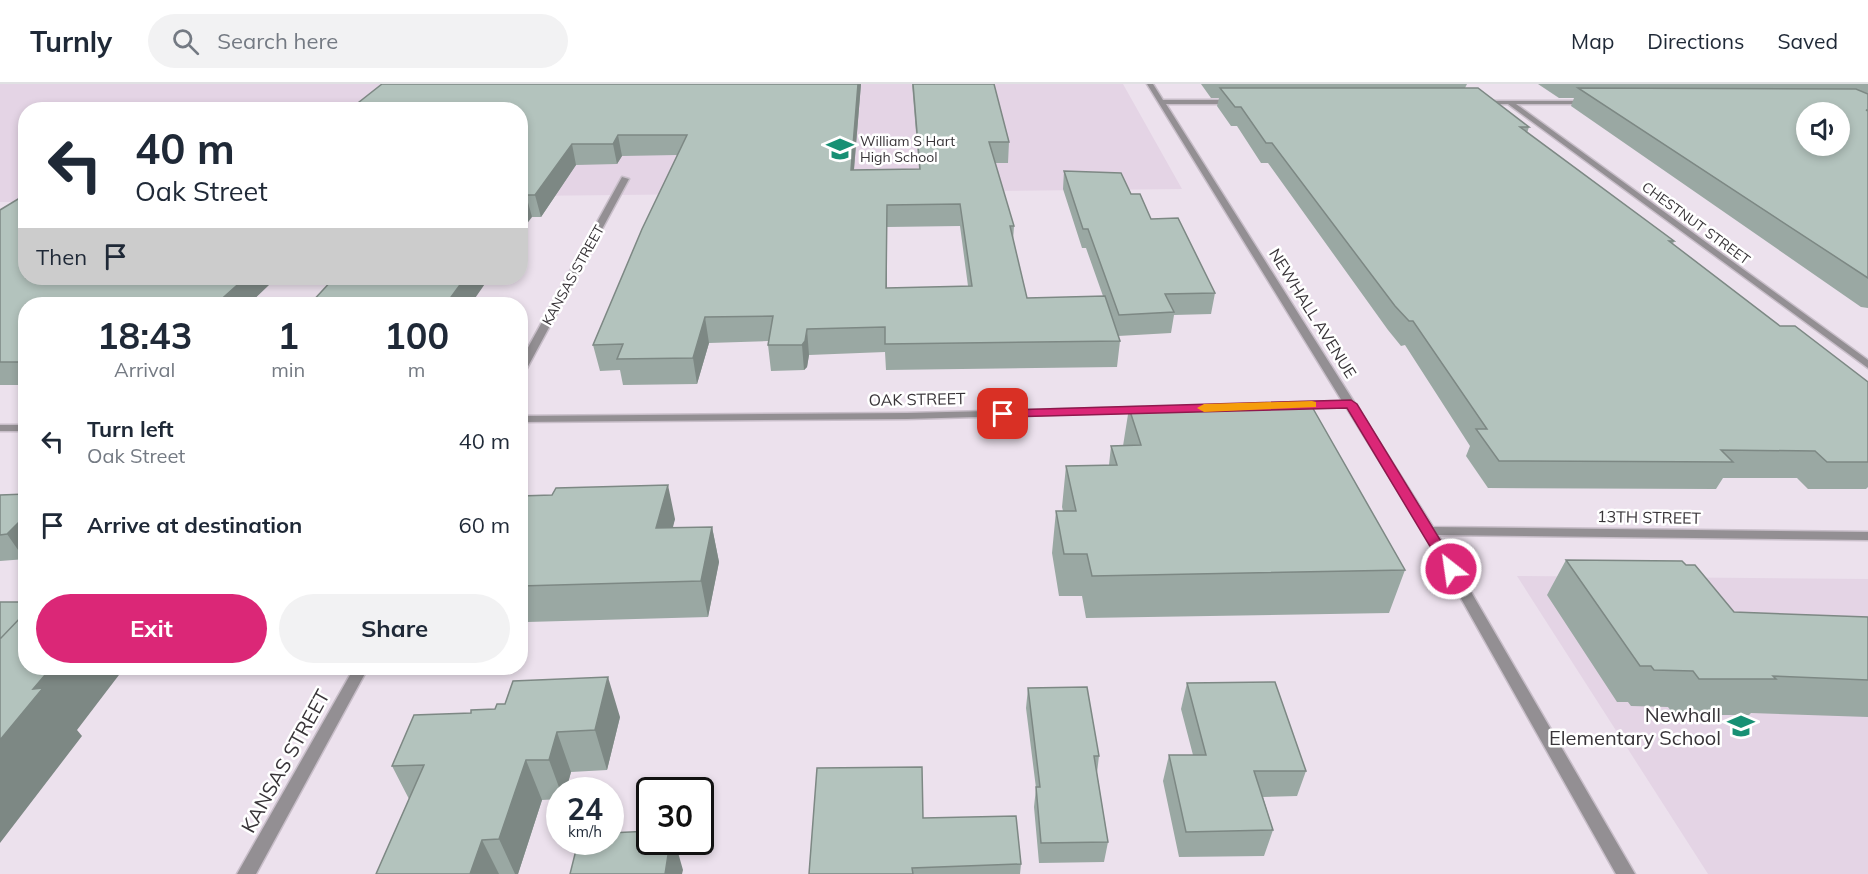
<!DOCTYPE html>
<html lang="en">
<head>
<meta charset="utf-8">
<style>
  :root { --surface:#fff; --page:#f2f2f3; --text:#1f2937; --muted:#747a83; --line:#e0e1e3; --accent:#db2777 }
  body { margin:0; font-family:Mulish,sans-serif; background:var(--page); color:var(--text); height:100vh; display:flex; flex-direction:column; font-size:22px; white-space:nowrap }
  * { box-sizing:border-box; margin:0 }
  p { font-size:20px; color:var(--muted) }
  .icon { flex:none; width:33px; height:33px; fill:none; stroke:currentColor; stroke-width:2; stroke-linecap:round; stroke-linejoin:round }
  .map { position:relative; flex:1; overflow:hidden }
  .panel { position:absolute; left:18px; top:213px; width:510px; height:378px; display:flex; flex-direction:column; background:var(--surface); border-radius:24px; box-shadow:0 3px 9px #0003 }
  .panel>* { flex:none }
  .guide { position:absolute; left:18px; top:18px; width:510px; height:183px; border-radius:24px; box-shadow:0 3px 9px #0003; background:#fff; color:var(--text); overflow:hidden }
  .controls { position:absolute; left:1796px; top:18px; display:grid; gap:12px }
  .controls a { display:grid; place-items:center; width:54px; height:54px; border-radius:50%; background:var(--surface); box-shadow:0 3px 9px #0003; font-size:30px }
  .speed { position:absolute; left:546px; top:693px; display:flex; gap:12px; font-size:30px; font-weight:700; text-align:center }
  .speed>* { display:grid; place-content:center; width:78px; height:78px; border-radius:50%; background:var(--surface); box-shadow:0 3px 9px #0003; line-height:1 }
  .speed small { font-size:15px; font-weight:400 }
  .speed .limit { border:3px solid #111; border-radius:9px; background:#fff; color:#111 }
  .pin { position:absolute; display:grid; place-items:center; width:51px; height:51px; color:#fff; margin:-26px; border-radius:12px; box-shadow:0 3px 9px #0006 }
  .me { position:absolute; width:66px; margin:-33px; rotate:330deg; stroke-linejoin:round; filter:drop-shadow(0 0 4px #0008) }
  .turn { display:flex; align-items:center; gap:21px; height:126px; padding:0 18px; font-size:27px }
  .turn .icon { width:78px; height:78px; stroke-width:2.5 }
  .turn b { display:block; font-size:42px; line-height:51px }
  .then { display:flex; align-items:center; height:57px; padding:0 18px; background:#0003; gap:12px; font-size:22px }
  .eta { display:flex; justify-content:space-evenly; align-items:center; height:102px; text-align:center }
  .eta b { font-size:36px; font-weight:700; line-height:42px }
  .primary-button { display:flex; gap:12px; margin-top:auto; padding:12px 18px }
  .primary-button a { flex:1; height:69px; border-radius:36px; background:var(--accent); color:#fff; font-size:24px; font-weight:700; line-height:69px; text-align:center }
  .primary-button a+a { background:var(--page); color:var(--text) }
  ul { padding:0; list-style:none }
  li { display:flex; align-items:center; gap:18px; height:84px; padding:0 18px }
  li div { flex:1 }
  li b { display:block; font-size:22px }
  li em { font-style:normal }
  header { display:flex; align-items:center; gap:36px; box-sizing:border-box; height:84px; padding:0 30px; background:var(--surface); border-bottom:2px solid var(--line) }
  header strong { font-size:28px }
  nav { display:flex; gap:33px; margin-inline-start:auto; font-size:21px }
  .search { width:420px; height:54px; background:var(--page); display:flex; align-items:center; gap:15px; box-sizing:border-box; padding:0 21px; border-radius:33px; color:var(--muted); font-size:22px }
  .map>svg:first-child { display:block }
  .built { fill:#e4d4e5 }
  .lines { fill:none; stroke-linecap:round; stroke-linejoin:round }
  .minor-casing { stroke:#c8bec9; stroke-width:3 }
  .minor { fill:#938f93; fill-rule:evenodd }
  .wall { fill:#9aa8a3; fill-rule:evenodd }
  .shaded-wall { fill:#7d8884 }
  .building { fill:#b3c3bd; stroke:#7d8884; stroke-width:1.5; fill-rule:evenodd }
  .route { fill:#db2777; stroke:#8e194d; stroke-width:1.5 }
  .slow { fill:#f59e0b }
  .labels { text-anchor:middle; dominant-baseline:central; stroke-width:5; stroke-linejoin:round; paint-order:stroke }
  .far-poi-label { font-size:14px; fill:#383438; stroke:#fff; text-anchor:start }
  .far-street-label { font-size:14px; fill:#383438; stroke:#fff }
  .street-label { font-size:16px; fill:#383438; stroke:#fff }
  .near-poi-label { font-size:20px; fill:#383438; stroke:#fff; text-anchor:end }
  .near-street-label { font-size:20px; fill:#383438; stroke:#fff }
</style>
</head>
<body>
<header>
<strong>Turnly</strong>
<div class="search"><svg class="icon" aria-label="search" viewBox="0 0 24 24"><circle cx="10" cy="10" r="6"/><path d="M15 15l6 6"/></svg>Search here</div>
<nav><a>Map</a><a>Directions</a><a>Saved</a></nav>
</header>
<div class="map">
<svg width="1868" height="790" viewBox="0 0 1868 790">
  <rect width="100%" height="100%" fill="#ece1ed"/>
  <path class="built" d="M0 0H1123L1182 105 521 112 520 26H26L25 118H0Z
    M1517 492 1868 495V790H1708Z"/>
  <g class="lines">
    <defs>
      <path id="minor" d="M1147 0H1153L1163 16H1232L1235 18 1232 20H1166L1433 443 1868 448V456L1438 451 1635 790H1616L1423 447 1346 323 1266 325 1261 322 1266 319 1342 317Z
        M1478 17H1591V19L1589 20H1516L1868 276V284L1508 20H1480L1478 19Z
        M622 93 629 95 525 288 520 291V278Z
        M1143 323 1147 324 1148 326 1147 328 907 335 520 338V332L907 329Z
        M0 341H26V347H0Z
        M354 584H368L256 790H237Z"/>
    </defs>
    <use href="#minor" class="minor-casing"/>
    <use href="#minor" class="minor"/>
  </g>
  <path class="wall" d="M382 0H861L854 86 919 85 912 0H994L1009 58 1008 79H995L1014 142 1013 157 1027 214 1103 212 1086 164H1082L1063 105 1064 87 1131 110 1151 135 1215 209 1211 230 1174 231 1171 249 1118 252 1120 257 1117 283 886 286 885 268 809 271 807 283 804 286 771 287 768 261V257L709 259 697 300 623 301 620 286 600 287 593 261 677 71 622 72 617 80 576 81 541 133H532ZM960 142 968 202 887 204V143Z
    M1201 0H1467L1465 4 1529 43 1527 49 1674 157 1673 160 1780 242 1868 298V403L1866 405H1808L1797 394H1723L1716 405 1488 404 1466 372 1470 362 1405 261 1401 262 1388 246 1268 79H1261L1237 42H1231L1217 22 1219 14H1211Z
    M1538 0H1868V224L1861 223 1571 22 1574 14H1559Z
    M0 126 26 194H314H270L272 198 249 220H26V301H0Z
    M1129 324 1405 486 1389 529 1086 534 1082 512H1059L1052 469 1056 427H1063L1062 423 1066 382 1109 381 1111 362H1123Z
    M26 410V475L0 477V411Z
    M552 411 675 435 672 444 712 443 719 478 708 533 527 538 520 520V412Z
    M1566 476 1734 528 1868 533V633L1751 629 1749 631H1674L1668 623 1631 622 1628 618H1617L1547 511Z
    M1187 599 1306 687 1297 712 1263 713 1273 746 1264 772 1179 773 1163 697 1169 671H1193L1181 625Z
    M1028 604 1099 672 1097 689 1108 758 1104 778 1039 779 1034 723 1036 704 1026 624Z
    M620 633 607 686 571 688 566 706H560V715L542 716 518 790H376L409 715 392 682Z
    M923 734 1021 780 1020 790H809Z"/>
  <path class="shaded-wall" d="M858 0H861L852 108 851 86Z
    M618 51 622 72 617 80 613 60Z
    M572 60 576 81 541 133 535 111Z
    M526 111 532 133 520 149V119Z
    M887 121V228L886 204Z
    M245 194H270L272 198 249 220H216Z
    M465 194H489L471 220H446Z
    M705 233 709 259 697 300 693 274Z
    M807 245 809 271 807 283 804 286 802 261Z
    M668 401 675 435 664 479 656 444Z
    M26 431V475L25 476 7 450Z
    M712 443 719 478 708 533 701 497Z
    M27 584H120L122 587 77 646 82 652 0 759V656L33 605Z
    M608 593 620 633 607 686 595 646Z
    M557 648 571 688 566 706H560L549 676Z
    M526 676 542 716 518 790H515L499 755Z
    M482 756 499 790H470Z
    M670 758H675L683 786 682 790H665Z"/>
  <path class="building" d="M382 0H858L851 86 920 85 913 0H994L1009 58H989L1014 142H1010L1027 214 1105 212 1120 257 885 260V243L807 245 805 257 802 261H768L773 232 705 233 693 274 617 275 623 260 593 261 642 145 687 51H618L613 60H572L535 111H526L520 119V26H349ZM960 120 972 202 886 204 887 121Z
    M1220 4H1478L1529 43H1520L1674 157H1669L1780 242H1795L1868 298V378H1827L1815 367 1721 366 1733 378 1499 377 1476 345H1487L1413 237H1409L1395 222 1272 59H1266L1241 23H1235Z
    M1578 4 1856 5 1868 10V26H1866L1868 27V194ZM1806 28H1839V62H1806Z
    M1064 87 1121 89 1131 110H1140L1151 135 1178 134 1215 209 1165 210 1174 228 1119 231 1088 145H1083Z
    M18 115H26V194H245L216 220H26V278H0V126Z
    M334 194H465L446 220H310Z
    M1311 321 1405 486 1092 492 1087 470H1064L1056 427H1076L1066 382 1117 381 1111 362 1141 361 1129 324Z
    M668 401 656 444 712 443 701 497 520 502V489L522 485H520V412L552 411 556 404Z
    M26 410V431L7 450 0 451V411Z
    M1566 476 1682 477 1686 481H1695L1734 528 1868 533V596L1773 592 1776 595H1699L1693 587 1654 586 1651 582H1640Z
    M0 518H26V531H23L0 555Z
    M23 531H26V584H51L33 605 43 604 0 656V555Z
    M608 593 595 646 557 648 549 676H526L499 755 482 756 470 790H376L424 681 392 682 414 631 471 629V626L495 625 497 620H505L513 597Z
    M1275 598 1306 687H1254L1273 746 1186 748 1169 671H1206L1187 599Z
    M1087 603 1099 672H1094L1108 758 1041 759 1036 703H1040L1028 604Z
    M922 683 923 734 1016 732 1021 780 912 784 913 790H809L817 684Z
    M650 747V758H670L665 790H570L578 758H610V749Z"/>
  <path class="route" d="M1351 316 1357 320 1456 482 1459 485 1456 489H1446L1347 324 1003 333 997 330 1003 326Z"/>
  <path class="slow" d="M1312 317 1316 318V323L1204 328 1197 324 1204 320Z"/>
  <defs>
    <symbol id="school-bare" viewBox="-9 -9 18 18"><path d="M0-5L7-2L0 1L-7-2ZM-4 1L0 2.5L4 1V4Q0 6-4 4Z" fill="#179074" stroke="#fff" stroke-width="2.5" paint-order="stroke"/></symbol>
  </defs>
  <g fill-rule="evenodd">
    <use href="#school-bare" x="821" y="46" width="38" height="38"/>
    <use href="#school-bare" x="1722" y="623" width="38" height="38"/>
  </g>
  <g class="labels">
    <g class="far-poi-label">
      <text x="860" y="57">William S Hart<tspan x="860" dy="16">High School</tspan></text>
    </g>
    <g class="far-street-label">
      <text transform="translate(1696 139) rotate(36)">CHESTNUT STREET</text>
      <text transform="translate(573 191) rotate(-61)">KANSAS STREET</text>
    </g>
    <g class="street-label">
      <text transform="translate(1313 229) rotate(58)">NEWHALL AVENUE</text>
      <text transform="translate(917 315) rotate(-1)">OAK STREET</text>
      <text transform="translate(1649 433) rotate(1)">13TH STREET</text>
    </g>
    <g class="near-poi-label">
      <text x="1721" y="630">Newhall<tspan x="1721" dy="23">Elementary School</tspan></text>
    </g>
    <g class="near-street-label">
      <text transform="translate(285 677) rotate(-61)">KANSAS STREET</text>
    </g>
  </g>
</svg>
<div class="controls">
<a><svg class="icon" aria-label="sound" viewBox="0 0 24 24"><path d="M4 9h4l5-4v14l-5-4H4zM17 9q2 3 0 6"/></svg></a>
</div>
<div class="speed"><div>24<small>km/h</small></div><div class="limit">30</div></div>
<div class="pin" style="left:1003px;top:330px;background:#d93025"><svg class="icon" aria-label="arrive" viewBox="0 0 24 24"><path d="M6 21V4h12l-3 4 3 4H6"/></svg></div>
<svg class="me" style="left:1451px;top:485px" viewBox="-20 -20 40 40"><circle r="17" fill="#db2777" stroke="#fff" stroke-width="3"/><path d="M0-11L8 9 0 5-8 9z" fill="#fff"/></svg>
<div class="guide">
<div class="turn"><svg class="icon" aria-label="left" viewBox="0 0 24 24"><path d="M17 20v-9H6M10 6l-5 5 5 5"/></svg><div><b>40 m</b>Oak Street</div></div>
<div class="then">Then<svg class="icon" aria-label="arrive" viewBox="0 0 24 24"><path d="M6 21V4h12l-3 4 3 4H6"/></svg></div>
</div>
<section class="panel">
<div class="eta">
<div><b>18:43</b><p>Arrival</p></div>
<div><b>1</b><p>min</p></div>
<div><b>100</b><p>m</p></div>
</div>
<ul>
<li><svg class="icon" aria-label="left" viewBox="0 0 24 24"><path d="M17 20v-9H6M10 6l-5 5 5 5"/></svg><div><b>Turn left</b><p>Oak Street</p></div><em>40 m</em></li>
<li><svg class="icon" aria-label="arrive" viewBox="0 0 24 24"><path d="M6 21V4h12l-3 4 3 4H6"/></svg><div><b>Arrive at destination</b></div><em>60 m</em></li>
</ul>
<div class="primary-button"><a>Exit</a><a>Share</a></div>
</section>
</div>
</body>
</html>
